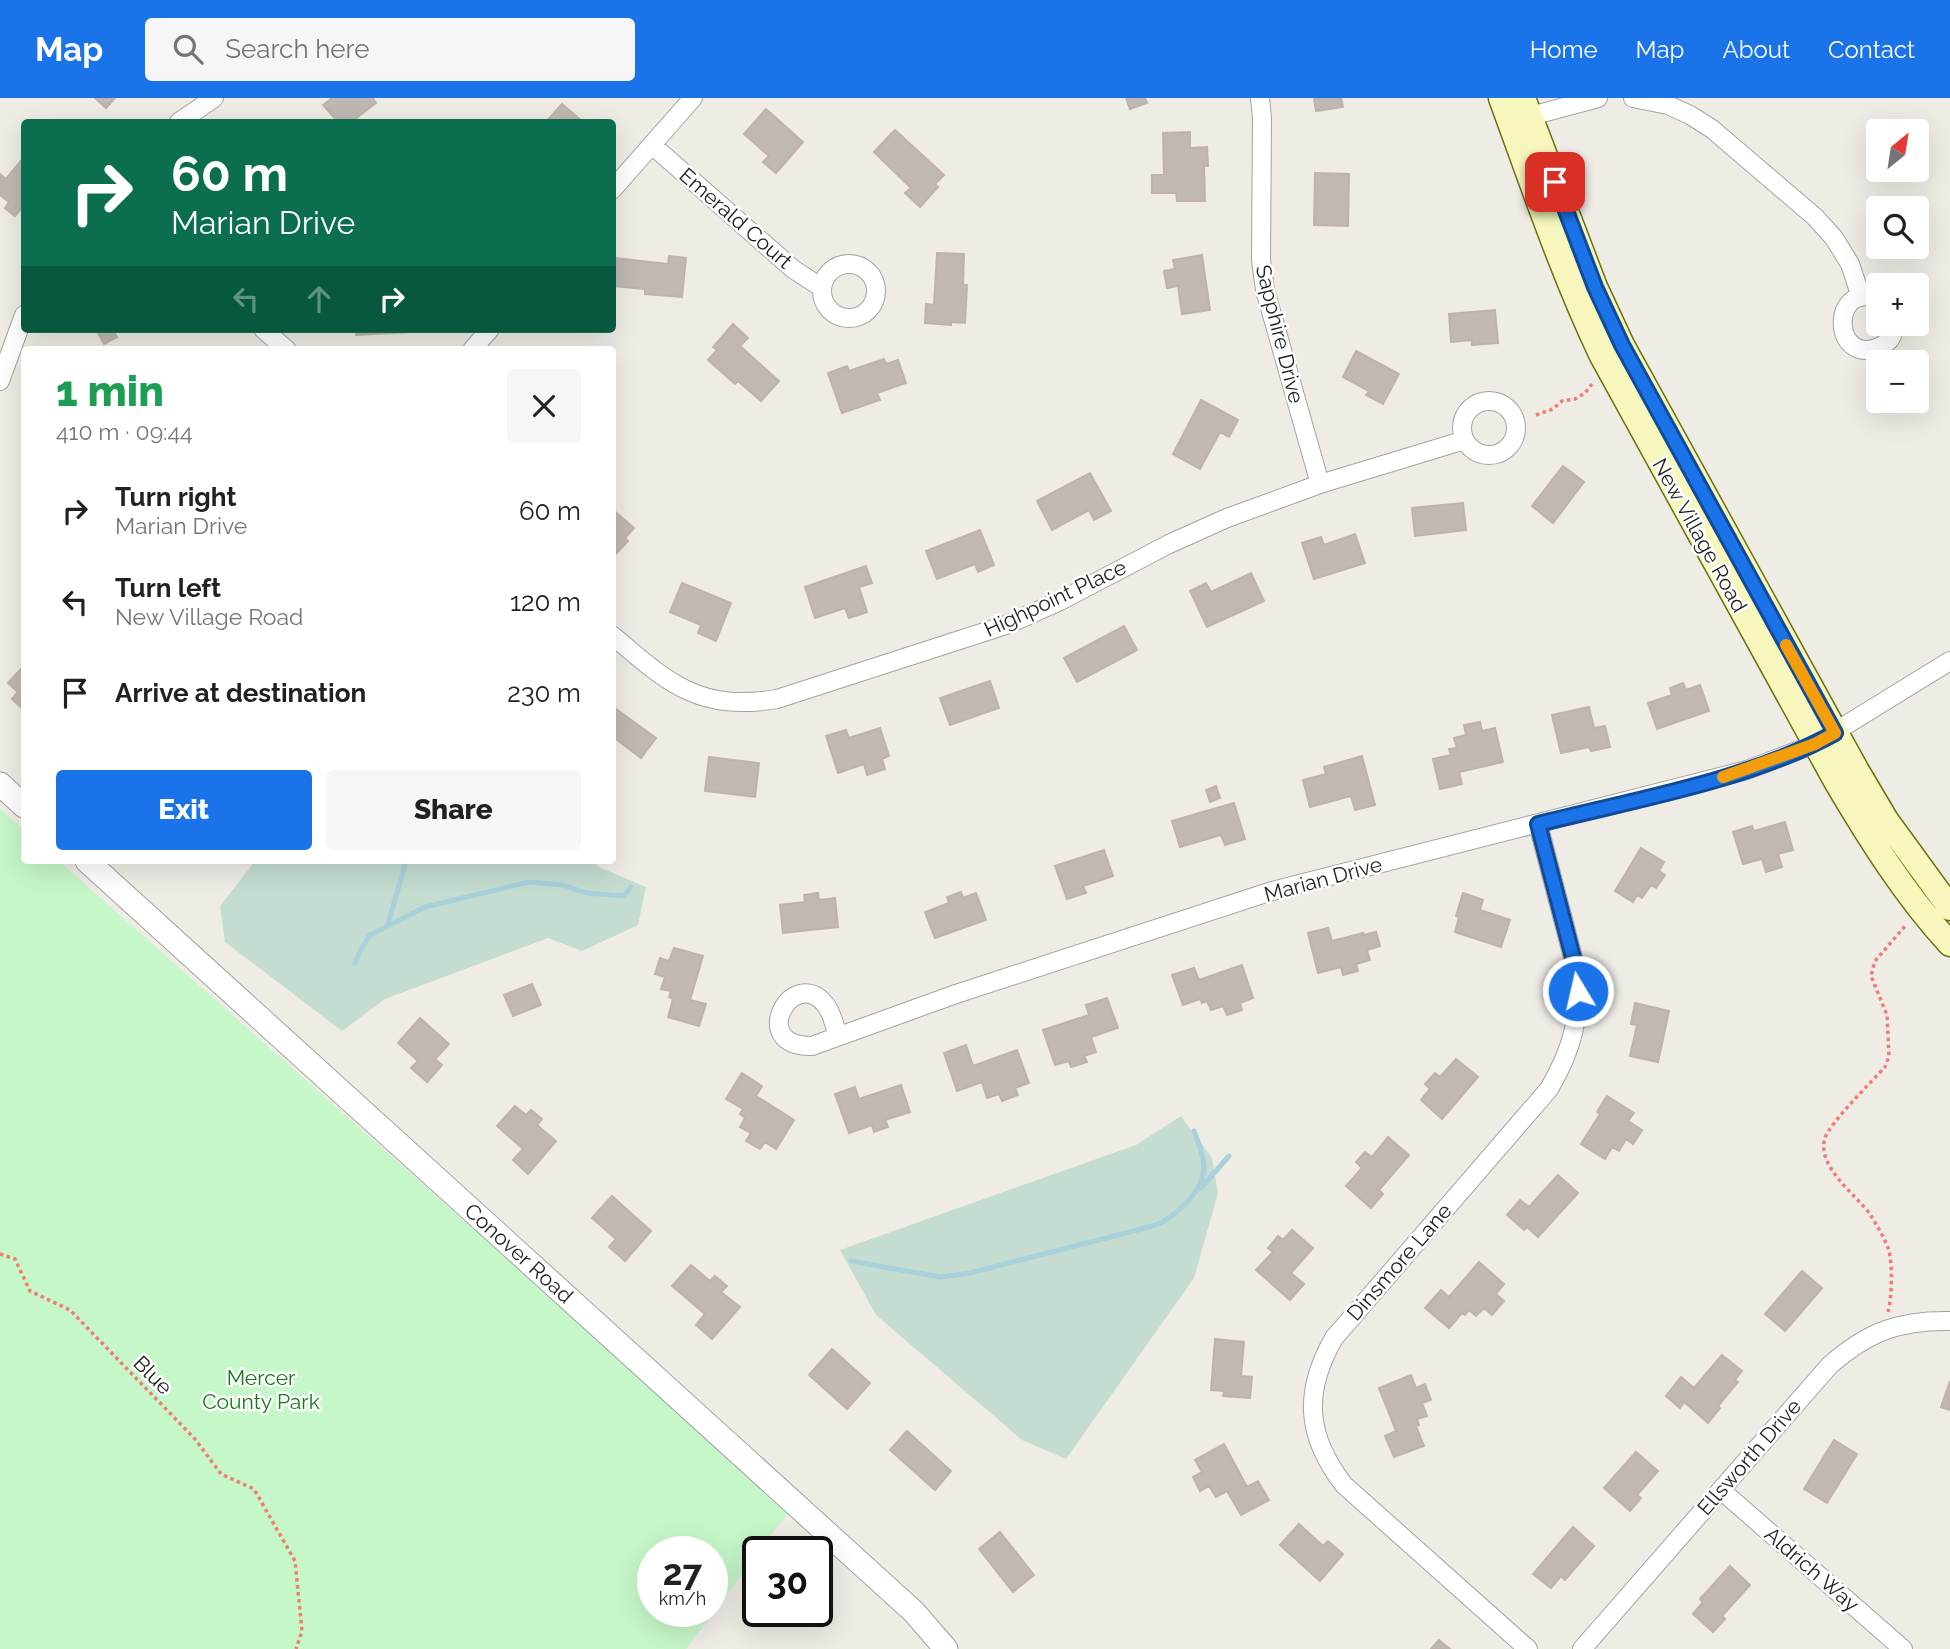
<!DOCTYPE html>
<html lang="en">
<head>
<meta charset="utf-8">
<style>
  :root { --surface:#fff; --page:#f6f6f6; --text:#202124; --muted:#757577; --accent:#1a73e8 }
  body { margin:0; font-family:Raleway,sans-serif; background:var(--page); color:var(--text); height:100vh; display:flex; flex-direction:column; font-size:26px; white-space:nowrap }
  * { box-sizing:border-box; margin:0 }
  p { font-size:23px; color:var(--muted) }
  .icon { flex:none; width:38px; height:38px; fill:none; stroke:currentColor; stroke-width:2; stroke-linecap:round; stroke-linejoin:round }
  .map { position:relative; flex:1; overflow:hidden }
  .sheet { position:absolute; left:21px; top:248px; width:595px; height:518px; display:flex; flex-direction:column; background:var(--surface); border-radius:7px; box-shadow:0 7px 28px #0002 }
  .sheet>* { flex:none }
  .top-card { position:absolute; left:21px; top:21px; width:595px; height:214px; border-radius:7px; box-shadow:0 7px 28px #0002; background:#0b6e4f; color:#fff; overflow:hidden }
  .needle { width:46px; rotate:30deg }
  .buttons { position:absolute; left:1866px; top:21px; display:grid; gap:14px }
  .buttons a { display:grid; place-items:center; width:63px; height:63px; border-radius:7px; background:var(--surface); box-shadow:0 7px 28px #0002; font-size:35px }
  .speed { position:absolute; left:637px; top:1438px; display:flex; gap:14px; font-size:35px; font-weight:700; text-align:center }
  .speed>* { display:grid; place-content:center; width:91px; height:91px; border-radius:50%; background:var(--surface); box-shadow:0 7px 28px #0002; line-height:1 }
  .speed small { font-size:18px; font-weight:400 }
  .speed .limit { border:4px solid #111; border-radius:10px; background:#fff; color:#111 }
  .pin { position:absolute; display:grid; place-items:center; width:60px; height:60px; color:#fff; margin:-30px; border-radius:14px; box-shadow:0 4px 10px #0006 }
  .me { position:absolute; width:77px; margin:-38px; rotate:351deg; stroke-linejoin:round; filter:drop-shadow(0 0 5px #0008) }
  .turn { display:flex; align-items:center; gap:24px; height:147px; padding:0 35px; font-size:32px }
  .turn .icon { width:91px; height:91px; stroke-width:2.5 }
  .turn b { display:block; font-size:49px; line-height:60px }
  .lanes { display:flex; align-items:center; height:66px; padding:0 35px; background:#0003; justify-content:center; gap:35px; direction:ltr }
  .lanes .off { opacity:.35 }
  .round { display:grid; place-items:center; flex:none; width:74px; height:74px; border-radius:7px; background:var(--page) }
  .head { display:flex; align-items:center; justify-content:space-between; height:119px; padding:0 35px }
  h1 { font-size:42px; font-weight:800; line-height:52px; color:#1e9e55 }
  .cta { display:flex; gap:14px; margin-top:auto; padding:14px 35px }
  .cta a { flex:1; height:80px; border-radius:7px; background:var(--accent); color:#fff; font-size:28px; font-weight:800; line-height:80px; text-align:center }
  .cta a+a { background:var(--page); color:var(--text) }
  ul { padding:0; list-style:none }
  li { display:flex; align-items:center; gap:21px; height:91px; padding:0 35px }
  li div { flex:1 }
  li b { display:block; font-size:26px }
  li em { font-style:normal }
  header { display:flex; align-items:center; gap:42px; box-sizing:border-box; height:98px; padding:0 35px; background:var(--accent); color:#fff }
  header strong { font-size:33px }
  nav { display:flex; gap:38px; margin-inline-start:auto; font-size:24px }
  .search { width:490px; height:63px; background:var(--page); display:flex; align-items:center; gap:18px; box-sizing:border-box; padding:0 24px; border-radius:7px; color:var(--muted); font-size:26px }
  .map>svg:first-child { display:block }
  .wetland { fill:#c4ddd0 }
  .park { fill:#c6f7c8; fill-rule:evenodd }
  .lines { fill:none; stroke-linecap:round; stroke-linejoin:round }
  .stream { stroke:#a9d1db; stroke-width:5 }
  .building { fill:#c0b8b2; stroke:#c0b2a9; stroke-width:2 }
  .minor-casing { stroke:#a3a3a3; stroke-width:20 }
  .tertiary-casing { stroke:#a3a3a3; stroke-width:25 }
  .secondary-casing { stroke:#6a710b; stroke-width:27 }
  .path { stroke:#f27c74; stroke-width:3.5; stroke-dasharray:3.5 3.5; stroke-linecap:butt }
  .minor { stroke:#fff; stroke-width:18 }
  .tertiary { stroke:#fff; stroke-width:23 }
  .secondary { stroke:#f6f6bd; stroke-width:24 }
  .route-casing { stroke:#114b97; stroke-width:18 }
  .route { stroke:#1a73e8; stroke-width:12 }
  .slow { stroke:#f59e0b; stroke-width:12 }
  .labels { text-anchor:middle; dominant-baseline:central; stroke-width:5; stroke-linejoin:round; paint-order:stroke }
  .street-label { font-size:21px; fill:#1f1f1f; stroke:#fff }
  .park-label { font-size:21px; fill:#127916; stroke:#fff }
</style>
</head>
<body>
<header>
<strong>Map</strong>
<div class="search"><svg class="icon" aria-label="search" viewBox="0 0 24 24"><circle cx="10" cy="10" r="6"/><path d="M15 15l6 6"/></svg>Search here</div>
<nav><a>Home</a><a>Map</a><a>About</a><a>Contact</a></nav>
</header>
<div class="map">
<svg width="1950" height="1551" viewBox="0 0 1950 1551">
  <rect width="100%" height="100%" fill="#efece6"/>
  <path class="wetland" d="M255 763H593L599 769 646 789 638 827 582 853 548 840 385 901 342 933 225 844 220 808Z
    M1181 1018 1212 1060 1218 1095 1194 1180 1066 1361 1022 1342 876 1217 840 1152 1136 1047Z"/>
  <path class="park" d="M0 711 24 732V763H59L790 1412 686 1551H0ZM653 1454H712V1514H653Z"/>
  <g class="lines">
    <path class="stream" d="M388 826 406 763
      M355 865 361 851 370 837 425 809 529 784 563 787 586 795 624 798 631 789
      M1201 1090 1229 1058
      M851 1163 940 1179 970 1175 1153 1128C1167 1123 1175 1116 1185 1106 1210 1081 1207 1064 1194 1033"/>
  </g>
  <path class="building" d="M95 0H115L106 10Z
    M332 0H373L376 5 351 24H338L323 7Z
    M1126 0H1145L1147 5 1130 11Z
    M1314 0H1341L1343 9 1316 13Z
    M562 6 583 24H546Z
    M766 11 803 44 776 75 763 64 769 58 744 36Z
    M895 32 944 77 935 86 938 89 920 109 905 95 911 90 874 54Z
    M1190 34V50L1207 49 1208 68H1204L1205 103H1177L1176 95H1152V77H1164L1163 35Z
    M24 59V107L15 118 5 110 9 104 0 97V76L6 81Z
    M1315 75 1349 76 1348 128 1314 127Z
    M937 155 964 156 963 187H967L965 225 951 224V227L925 225 926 206 934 207Z
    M1202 157 1210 212 1182 216 1178 188 1167 190 1164 173 1175 171 1173 162Z
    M669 158 686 160 682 199 645 196V191L613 188 616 160 668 166Z
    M1495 212 1498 245 1472 247V242L1451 244 1449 216Z
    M733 226 748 240 740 248 779 283 761 303 738 283 735 286 708 262 717 252 713 249Z
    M96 231H121L114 234 117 239 104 246Z
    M356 231H411V234L356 237Z
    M1356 253 1399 276 1383 306 1366 297 1369 293 1343 279Z
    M884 261 886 266 898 262 906 285 877 295 880 302 842 315 828 275 847 268 849 273Z
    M1201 302 1238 322 1229 339 1220 334 1200 371 1173 356Z
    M1563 368 1584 384 1553 425 1532 408Z
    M1090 375 1111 413 1094 422 1089 412 1052 432 1037 403Z
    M1463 405 1466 432 1415 438 1412 410Z
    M612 411 634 430 625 440 628 443 612 460Z
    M980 432 994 467 978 474 975 466 937 481 926 453Z
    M1355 436 1365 465 1314 481 1302 445 1321 439 1324 447Z
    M866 468 872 485 859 489 867 514 849 520 845 510 815 520 805 489Z
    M1251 475 1264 503 1207 529 1190 493 1206 485 1211 494Z
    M682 485 731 505 716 543 698 535 701 527 670 514Z
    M1124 528 1137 552 1077 584 1064 560Z
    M21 571 24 575V612L12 601 18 594 8 585Z
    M990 583 999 610 950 627 940 600Z
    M1683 585 1686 592 1700 587 1709 613 1657 631 1648 605 1672 597 1670 590Z
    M612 608 656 640 641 660 612 638Z
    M1589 609 1594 630 1605 628 1610 649 1591 653 1589 649 1561 655 1552 617Z
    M1480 624 1482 633 1495 630 1503 664 1459 674 1462 686 1440 691 1433 661 1451 657 1449 651 1457 650 1454 640 1466 637 1464 627Z
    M880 630 889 658 882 661 885 671 867 677 864 666 838 675 826 638 846 632 849 640Z
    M1362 658 1375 707 1355 712 1351 698 1310 709 1303 682 1326 676 1324 669Z
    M709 659 759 665 755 699 705 693Z
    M1216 688 1220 700 1210 704 1206 692Z
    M1234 705 1245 741 1225 747 1221 737 1180 749 1172 723Z
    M1785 724 1793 752 1778 756 1782 769 1766 774 1762 761 1743 766 1733 734 1752 728 1754 733Z
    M1641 750 1664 764 1659 773 1665 777 1656 790 1651 787 1642 800 1637 797 1633 804 1615 793Z
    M1104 752 1113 778 1083 788 1086 795 1067 801 1055 768Z
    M961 794 963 800 976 795 986 822 935 840 925 814 949 805 947 799Z
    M818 795 819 802 835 800 838 829 783 835 780 807 805 804 804 797Z
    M1463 795 1483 802 1480 812 1510 822 1501 849 1455 834 1459 819 1456 818Z
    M1328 830 1332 843 1363 835V837L1376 834 1380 848 1367 852 1370 862 1356 866 1358 873 1343 877 1341 869 1318 875 1308 835Z
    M674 850 703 858 690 902 706 906 699 928 668 919 673 901 669 899 671 893 661 891 665 879 655 876 660 860 669 863Z
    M1242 867 1253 900 1240 905 1242 912 1227 917 1223 908 1211 912 1207 903 1202 905 1200 901 1183 907 1172 877 1194 870 1199 882Z
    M532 886 541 907 513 918 504 897Z
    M1107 900 1118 930 1091 939 1096 954 1084 958 1087 964 1071 969 1069 963 1055 967 1043 932 1089 917 1086 907Z
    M1635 905 1669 913 1658 964 1630 958 1637 927 1631 926Z
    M420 920 449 946 435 961 442 967 427 984 411 970 418 963 398 945Z
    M966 947 973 968 1017 952 1029 985 1015 990 1018 997 1002 1003 999 996 987 1000 982 984 957 993 944 955Z
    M1456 961 1478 979 1442 1021 1421 1002 1430 991 1425 986 1435 975 1440 979Z
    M742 975 762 988 756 998 794 1022 776 1051 765 1044 760 1051 746 1043 751 1035 740 1029 745 1020 740 1016 743 1011 726 1001Z
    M901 987 910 1014 885 1022 888 1029 874 1034 872 1027 849 1035 835 996 855 989 859 1001Z
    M1607 998 1634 1015 1628 1023 1642 1032 1633 1046 1626 1041 1619 1053 1612 1049 1605 1061 1581 1046 1600 1016 1597 1014Z
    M515 1008 526 1017 531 1012 542 1021 537 1027 556 1043 528 1076 513 1062 523 1051 497 1028Z
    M1388 1039 1409 1057 1379 1092 1383 1096 1371 1110 1346 1088 1362 1070 1356 1064 1365 1054 1372 1059Z
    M1558 1077 1578 1095 1538 1139 1527 1129 1524 1132 1507 1117 1520 1102 1529 1109Z
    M612 1098 651 1133 625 1163 609 1149 616 1141 592 1120Z
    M1292 1132 1313 1150 1291 1175 1304 1186 1290 1202 1256 1172 1273 1154 1268 1150 1278 1138 1283 1142Z
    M1479 1164 1504 1186 1496 1196 1504 1203 1492 1217 1484 1210 1476 1218 1469 1212 1465 1217 1462 1215 1449 1230 1425 1210 1441 1192 1449 1199Z
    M691 1167 710 1183 715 1178 727 1188 721 1194 740 1209 712 1241 696 1227 705 1216 672 1188Z
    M1802 1173 1822 1190 1785 1233 1765 1216Z
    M1215 1241 1244 1244 1241 1278 1252 1279 1250 1300 1223 1298 1224 1293 1211 1292Z
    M832 1251 870 1285 847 1311 809 1277Z
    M1722 1257 1742 1273 1735 1282 1738 1284 1718 1308 1720 1310 1708 1325 1684 1304 1680 1310 1666 1298 1681 1279 1694 1290Z
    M1411 1277 1416 1290 1425 1286 1431 1302 1422 1305 1427 1318 1417 1321 1419 1327 1416 1328 1424 1348 1394 1359 1385 1338 1396 1333 1379 1290Z
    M1950 1283V1312L1941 1309Z
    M907 1333 951 1373 935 1392 890 1352Z
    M1834 1342 1857 1356 1827 1405 1804 1391Z
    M1224 1346 1247 1389 1258 1383 1269 1402 1241 1417 1227 1393 1216 1399 1209 1388 1200 1393 1193 1379 1202 1374 1195 1362Z
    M1636 1354 1658 1373 1637 1397 1641 1400 1630 1413 1604 1390Z
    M1299 1426 1323 1448 1328 1443 1343 1456 1320 1483 1280 1447Z
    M1573 1429 1594 1448 1565 1482 1561 1478 1551 1490 1533 1476Z
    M1000 1434 1034 1477 1013 1494 979 1451Z
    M1730 1468 1750 1487 1722 1518 1725 1521 1713 1534 1693 1516 1703 1504 1700 1501Z
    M777 1514H794L786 1522Z
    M1439 1542 1450 1551H1431Z"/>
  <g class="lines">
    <defs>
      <path id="minor" d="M1260 0 1262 20 1261 162 1265 192 1320 386
        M1633 0 1668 7 1690 17 1712 31 1815 119 1834 140 1850 166 1861 199
        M1520 21 1598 0
        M179 24 214 0
        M652 47 793 171 822 190
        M612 92 693 0
        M822 193a27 27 0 1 1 54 0a27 27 0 1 1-54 0Z
        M1878 200C1828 184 1833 271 1881 248 1890 244 1894 236 1894 226
        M263 231 287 252
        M472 252 490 231
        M0 283 24 217
        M1462 330a27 27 0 1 1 54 0a27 27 0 1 1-54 0Z
        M612 537C668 585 699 614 777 601L1006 527 1060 503 1169 446 1227 420 1320 386 1465 342
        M838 937C834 927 832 914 825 906 792 867 747 949 812 948L956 896 1272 793 1747 672 1815 646 1950 563
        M1721 1392 1903 1551
        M1528 1551 1344 1387C1306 1338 1303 1294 1334 1240L1549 991C1573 950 1581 919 1576 871L1538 726
        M1582 1551 1830 1267C1868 1234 1899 1222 1950 1223"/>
      <path id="tertiary" d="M0 686 24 708
        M87 763 914 1514 946 1551"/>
      <path id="secondary" d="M1501 0C1533 87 1562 174 1602 258L1837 685C1870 741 1906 798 1950 846
        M1523 0 1595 189 1622 247 1857 673 1886 722 1950 810"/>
    </defs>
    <use href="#minor" class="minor-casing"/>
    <use href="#tertiary" class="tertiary-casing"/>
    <use href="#secondary" class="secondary-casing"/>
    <path class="path" d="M1536 317 1553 311 1562 303 1575 301 1585 295 1592 286
      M0 1156 15 1161 30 1193 70 1212 195 1341 221 1376 254 1391 295 1463 302 1533 296 1551
      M1888 1214C1892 1200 1893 1163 1888 1150 1884 1139 1876 1126 1870 1116 1855 1096 1816 1068 1825 1040 1830 1025 1872 983 1885 969L1889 958 1887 917 1871 878 1875 863 1906 827"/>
    <use href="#minor" class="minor"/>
    <use href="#tertiary" class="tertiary"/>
    <use href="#secondary" class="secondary"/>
  </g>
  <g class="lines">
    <defs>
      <path id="route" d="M1555 84 1595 189 1622 247 1835 635C1750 682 1633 702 1538 726L1576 871 1578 893"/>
    </defs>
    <use href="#route" class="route-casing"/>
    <use href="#route" class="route"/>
    <path class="slow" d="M1723 679 1815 646 1835 635 1786 547"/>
  </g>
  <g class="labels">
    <g class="street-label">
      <text transform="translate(736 120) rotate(41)">Emerald Court</text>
      <text transform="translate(1280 236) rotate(76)">Sapphire Drive</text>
      <text transform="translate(1700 437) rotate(61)">New Village Road</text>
      <text transform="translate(1055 500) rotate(-25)">Highpoint Place</text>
      <text transform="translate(1323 781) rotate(-15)">Marian Drive</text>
      <text transform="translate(519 1155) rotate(42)">Conover Road</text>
      <text transform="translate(1399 1164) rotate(-49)">Dinsmore Lane</text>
      <text transform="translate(153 1277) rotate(45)">Blue</text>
      <text transform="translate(1749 1359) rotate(-49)">Ellsworth Drive</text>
      <text transform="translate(1812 1471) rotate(41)">Aldrich Way</text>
    </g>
    <g class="park-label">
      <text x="261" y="1279">Mercer<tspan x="261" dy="24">County Park</tspan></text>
    </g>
  </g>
</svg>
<div class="buttons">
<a><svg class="needle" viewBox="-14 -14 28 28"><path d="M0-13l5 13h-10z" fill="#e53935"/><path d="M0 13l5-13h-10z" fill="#757577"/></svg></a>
<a><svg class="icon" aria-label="search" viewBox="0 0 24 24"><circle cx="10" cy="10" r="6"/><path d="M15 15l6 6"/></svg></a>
<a>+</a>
<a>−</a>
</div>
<div class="speed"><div>27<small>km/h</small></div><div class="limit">30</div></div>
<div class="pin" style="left:1555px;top:84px;background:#d93025"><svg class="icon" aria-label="arrive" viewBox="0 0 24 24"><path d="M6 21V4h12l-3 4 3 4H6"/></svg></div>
<svg class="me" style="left:1578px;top:893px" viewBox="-20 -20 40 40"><circle r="17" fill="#1a73e8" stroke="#fff" stroke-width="3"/><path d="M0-11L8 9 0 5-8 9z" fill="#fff"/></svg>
<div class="top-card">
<div class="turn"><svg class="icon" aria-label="right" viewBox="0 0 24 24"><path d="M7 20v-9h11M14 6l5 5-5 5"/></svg><div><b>60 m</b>Marian Drive</div></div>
<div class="lanes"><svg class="icon off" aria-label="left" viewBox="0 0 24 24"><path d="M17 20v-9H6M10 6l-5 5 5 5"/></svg><svg class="icon off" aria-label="ahead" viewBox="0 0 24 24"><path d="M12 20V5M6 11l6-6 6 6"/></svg><svg class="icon" aria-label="right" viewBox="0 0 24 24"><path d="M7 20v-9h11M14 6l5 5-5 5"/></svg></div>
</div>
<section class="sheet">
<div class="head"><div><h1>1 min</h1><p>410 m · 09:44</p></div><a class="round"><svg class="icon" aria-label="close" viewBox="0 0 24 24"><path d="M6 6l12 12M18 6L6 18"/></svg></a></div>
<ul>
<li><svg class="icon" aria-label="right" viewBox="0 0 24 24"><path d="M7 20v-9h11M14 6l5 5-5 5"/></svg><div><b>Turn right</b><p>Marian Drive</p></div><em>60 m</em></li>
<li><svg class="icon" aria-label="left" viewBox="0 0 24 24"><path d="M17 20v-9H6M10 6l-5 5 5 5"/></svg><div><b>Turn left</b><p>New Village Road</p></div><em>120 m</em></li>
<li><svg class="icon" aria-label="arrive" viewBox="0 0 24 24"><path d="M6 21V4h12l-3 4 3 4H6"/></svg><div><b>Arrive at destination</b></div><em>230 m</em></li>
</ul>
<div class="cta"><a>Exit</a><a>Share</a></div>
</section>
</div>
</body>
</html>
